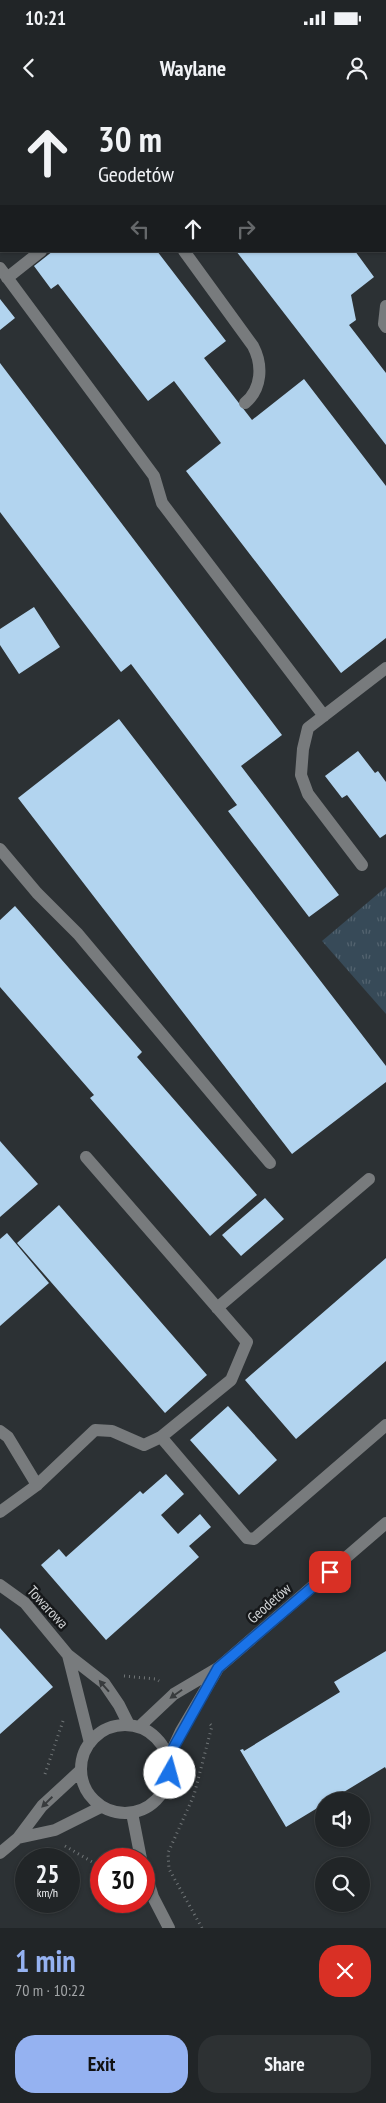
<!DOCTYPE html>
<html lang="en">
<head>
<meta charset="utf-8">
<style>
  :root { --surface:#212527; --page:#2d3133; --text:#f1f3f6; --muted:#a2a5a7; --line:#3e4244; --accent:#95b2f1 }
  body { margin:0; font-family:"PT Sans Narrow",sans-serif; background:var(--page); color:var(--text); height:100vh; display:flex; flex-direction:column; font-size:19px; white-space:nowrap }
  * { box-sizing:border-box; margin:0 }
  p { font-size:16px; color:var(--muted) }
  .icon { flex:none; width:28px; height:28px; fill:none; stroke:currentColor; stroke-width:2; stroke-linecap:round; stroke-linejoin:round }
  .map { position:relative; height:1828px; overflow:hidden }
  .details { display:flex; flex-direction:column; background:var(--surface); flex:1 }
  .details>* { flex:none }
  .banner { position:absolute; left:0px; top:0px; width:386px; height:152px; box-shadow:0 1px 4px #0004,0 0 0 1px var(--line); background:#212527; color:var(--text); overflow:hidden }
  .buttons { position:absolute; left:315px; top:1692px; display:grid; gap:10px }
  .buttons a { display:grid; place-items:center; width:55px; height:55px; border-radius:50%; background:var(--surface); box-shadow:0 1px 4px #0004,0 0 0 1px var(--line); font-size:25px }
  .speed { position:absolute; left:15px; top:1748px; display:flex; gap:10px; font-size:25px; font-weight:700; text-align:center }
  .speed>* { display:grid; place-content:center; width:65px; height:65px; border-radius:50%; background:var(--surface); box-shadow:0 1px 4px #0004,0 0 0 1px var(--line); line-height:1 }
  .speed small { font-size:12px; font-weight:400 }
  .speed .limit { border:8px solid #d22; background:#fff; color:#111 }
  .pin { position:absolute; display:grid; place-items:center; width:42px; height:42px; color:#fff; margin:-21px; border-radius:10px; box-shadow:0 2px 8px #0006 }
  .me { position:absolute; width:55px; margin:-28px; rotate:7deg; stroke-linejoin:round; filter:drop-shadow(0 0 4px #0008) }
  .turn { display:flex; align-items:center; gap:18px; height:105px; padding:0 15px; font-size:22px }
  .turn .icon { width:65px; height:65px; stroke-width:2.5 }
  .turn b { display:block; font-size:35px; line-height:42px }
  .lanes { display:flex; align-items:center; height:48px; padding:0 15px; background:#0003; justify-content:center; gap:25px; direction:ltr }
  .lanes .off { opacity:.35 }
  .round { display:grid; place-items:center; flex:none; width:52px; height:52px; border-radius:20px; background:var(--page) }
  .summary { display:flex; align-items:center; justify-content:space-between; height:85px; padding:0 15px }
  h1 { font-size:30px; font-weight:600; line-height:38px; color:var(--accent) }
  .button { display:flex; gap:10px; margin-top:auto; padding:10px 15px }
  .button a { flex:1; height:58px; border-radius:20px; background:var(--accent); color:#111; font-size:20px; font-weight:600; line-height:58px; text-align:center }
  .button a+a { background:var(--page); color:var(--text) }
  .status { display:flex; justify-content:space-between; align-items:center; height:35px; padding:0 25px; background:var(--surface); direction:ltr }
  .status svg { height:14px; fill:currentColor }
  header { display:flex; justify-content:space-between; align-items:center; height:65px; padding:0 15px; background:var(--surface); font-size:22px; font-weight:600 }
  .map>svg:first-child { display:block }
  .grass { fill:url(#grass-tufts) }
  .building { fill:#b2d4ef }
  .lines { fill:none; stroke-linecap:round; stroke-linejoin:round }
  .path { stroke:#717678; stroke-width:3; stroke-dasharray:1 4; stroke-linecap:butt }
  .minor { stroke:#787b7d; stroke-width:12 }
  .oneway { fill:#383b3d }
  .route-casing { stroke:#114b97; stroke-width:12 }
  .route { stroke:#1a73e8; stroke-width:9 }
  .labels { text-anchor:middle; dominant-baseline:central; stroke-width:5; stroke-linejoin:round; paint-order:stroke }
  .street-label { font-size:15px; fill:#d1d4d6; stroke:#16181a }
</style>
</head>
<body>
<div class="status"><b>10:21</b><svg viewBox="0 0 49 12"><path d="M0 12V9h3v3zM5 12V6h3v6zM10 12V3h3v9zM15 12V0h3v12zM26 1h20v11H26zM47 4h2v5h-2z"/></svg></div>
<header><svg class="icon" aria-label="back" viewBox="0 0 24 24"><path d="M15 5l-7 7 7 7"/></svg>Waylane<svg class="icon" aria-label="person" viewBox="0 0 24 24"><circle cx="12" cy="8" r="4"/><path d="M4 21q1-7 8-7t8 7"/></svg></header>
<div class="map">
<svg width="386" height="1828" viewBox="0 0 386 1828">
  <defs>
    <pattern id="grass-tufts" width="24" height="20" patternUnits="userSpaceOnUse" patternTransform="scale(1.25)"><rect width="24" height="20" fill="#374a58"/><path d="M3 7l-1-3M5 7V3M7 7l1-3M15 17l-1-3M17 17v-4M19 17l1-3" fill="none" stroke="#53636f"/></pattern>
  </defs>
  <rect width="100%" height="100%" fill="#2c3134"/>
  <path class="grass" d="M386 787V914L322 841Z"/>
  <path class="building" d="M53 151H157L226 241 204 258 252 320 304 279 386 386V538L341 573 186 371 221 343 174 281 148 301 58 184 51 189 34 166Z
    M236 151H355L374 177 351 195 356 220 349 225 386 273V345Z
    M0 199 15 218 0 230Z
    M0 263 282 635 241 666 339 795 309 817 228 711 237 705 131 564 121 572 0 412Z
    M34 507 60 547 19 574 0 545V529Z
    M119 619 386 966V982L292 1054 18 698Z
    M358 651 375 673 378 671 386 682V734L380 738 347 695 342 698 325 676Z
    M15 806 142 952 137 957 257 1095 210 1136 90 998 94 995 0 887V820Z
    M0 1041 38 1084 0 1117Z
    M265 1098 284 1119 241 1156 222 1135Z
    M59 1105 207 1275 165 1313 17 1143Z
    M7 1133 49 1183 0 1226V1139Z
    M386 1158V1261L296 1339 245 1280Z
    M228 1306 277 1360 239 1395 190 1340Z
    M166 1374 184 1394 161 1415 178 1434 200 1414 211 1427 189 1446 199 1457 106 1540 41 1465 59 1449 66 1457 140 1391 143 1394Z
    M0 1528 53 1587 0 1634Z
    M386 1551V1669L385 1667 329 1701H324V1704L286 1727 240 1650 243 1649 244 1651 340 1592 334 1582Z"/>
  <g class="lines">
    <path class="path" d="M37 1 38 0
      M186 1 188 0
      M0 31 1 30
      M0 145 1 144
      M124 1576 156 1579 159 1581
      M45 1674 63 1621
      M65 1746 94 1763H101
      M202 1828 169 1769 168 1753 194 1695 212 1626 208 1622"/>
    <path class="minor" d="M283 0 284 1
      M108 1 109 0
      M0 84 1 83
      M385 134 386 135
      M184 151 253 246C263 265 262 289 245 303
      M0 168 154 376 162 403 324 616
      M7 178 41 151
      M386 206 384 224 386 227
      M0 749 37 793 78 834 270 1063
      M362 765 308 694 301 675 303 649 308 628 386 568
      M217 1208 369 1079
      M0 1331 8 1337 37 1385
      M161 1337 247 1438 254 1439 386 1325
      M0 1412 37 1385 95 1330 112 1331 144 1345 161 1337 231 1280 247 1242 86 1057
      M0 1485 25 1503 68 1555 104 1583 119 1605 129 1625
      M68 1555 90 1643
      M81 1669a44 44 0 1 1 88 0a44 44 0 1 1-88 0Z
      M139 1627 174 1594 218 1568 386 1423
      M168 1659 181 1631 217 1570
      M132 1713 141 1759
      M18 1738 55 1730 101 1707
      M0 1753 18 1738 42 1706 81 1670
      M144 1768 153 1797 169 1828"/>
  </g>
  <defs><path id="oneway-solid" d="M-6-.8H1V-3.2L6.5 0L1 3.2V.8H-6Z" transform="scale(1.25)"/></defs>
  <g class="oneway">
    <use href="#oneway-solid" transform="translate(104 1586) rotate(-131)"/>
    <use href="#oneway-solid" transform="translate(176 1594) rotate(145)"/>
    <use href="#oneway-solid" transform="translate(47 1702) rotate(136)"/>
  </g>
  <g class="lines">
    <defs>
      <path id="route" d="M170 1673 168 1658 175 1645 218 1568 330 1472"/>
    </defs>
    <use href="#route" class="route-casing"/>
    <use href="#route" class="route"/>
  </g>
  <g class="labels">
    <g class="street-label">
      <text transform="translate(269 1503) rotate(-41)">Geodetów</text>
      <text transform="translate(48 1507) rotate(47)">Towarowa</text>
    </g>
  </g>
</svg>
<div class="buttons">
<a><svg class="icon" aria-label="sound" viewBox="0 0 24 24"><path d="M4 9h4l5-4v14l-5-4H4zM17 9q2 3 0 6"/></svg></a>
<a><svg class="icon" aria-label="search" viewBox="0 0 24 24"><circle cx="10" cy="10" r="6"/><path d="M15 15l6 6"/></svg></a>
</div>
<div class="speed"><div>25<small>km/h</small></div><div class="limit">30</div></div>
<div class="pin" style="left:330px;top:1472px;background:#d93025"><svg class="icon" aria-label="arrive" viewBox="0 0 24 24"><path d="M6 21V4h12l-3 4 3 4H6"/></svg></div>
<svg class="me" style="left:170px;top:1673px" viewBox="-20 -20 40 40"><circle r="19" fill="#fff"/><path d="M0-13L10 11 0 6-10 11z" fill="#1a73e8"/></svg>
<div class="banner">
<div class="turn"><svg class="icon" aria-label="ahead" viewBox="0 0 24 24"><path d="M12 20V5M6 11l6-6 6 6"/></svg><div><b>30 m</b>Geodetów</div></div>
<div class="lanes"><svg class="icon off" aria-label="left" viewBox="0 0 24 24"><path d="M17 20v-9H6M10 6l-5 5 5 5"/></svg><svg class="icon" aria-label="ahead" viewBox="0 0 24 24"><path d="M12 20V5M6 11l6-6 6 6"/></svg><svg class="icon off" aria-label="right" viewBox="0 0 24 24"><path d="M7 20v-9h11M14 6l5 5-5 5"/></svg></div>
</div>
</div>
<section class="details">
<div class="summary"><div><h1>1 min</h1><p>70 m · 10:22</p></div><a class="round" style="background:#d93025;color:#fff"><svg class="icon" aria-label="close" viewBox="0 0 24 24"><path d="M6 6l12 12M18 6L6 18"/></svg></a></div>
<div class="button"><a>Exit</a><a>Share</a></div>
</section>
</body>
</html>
